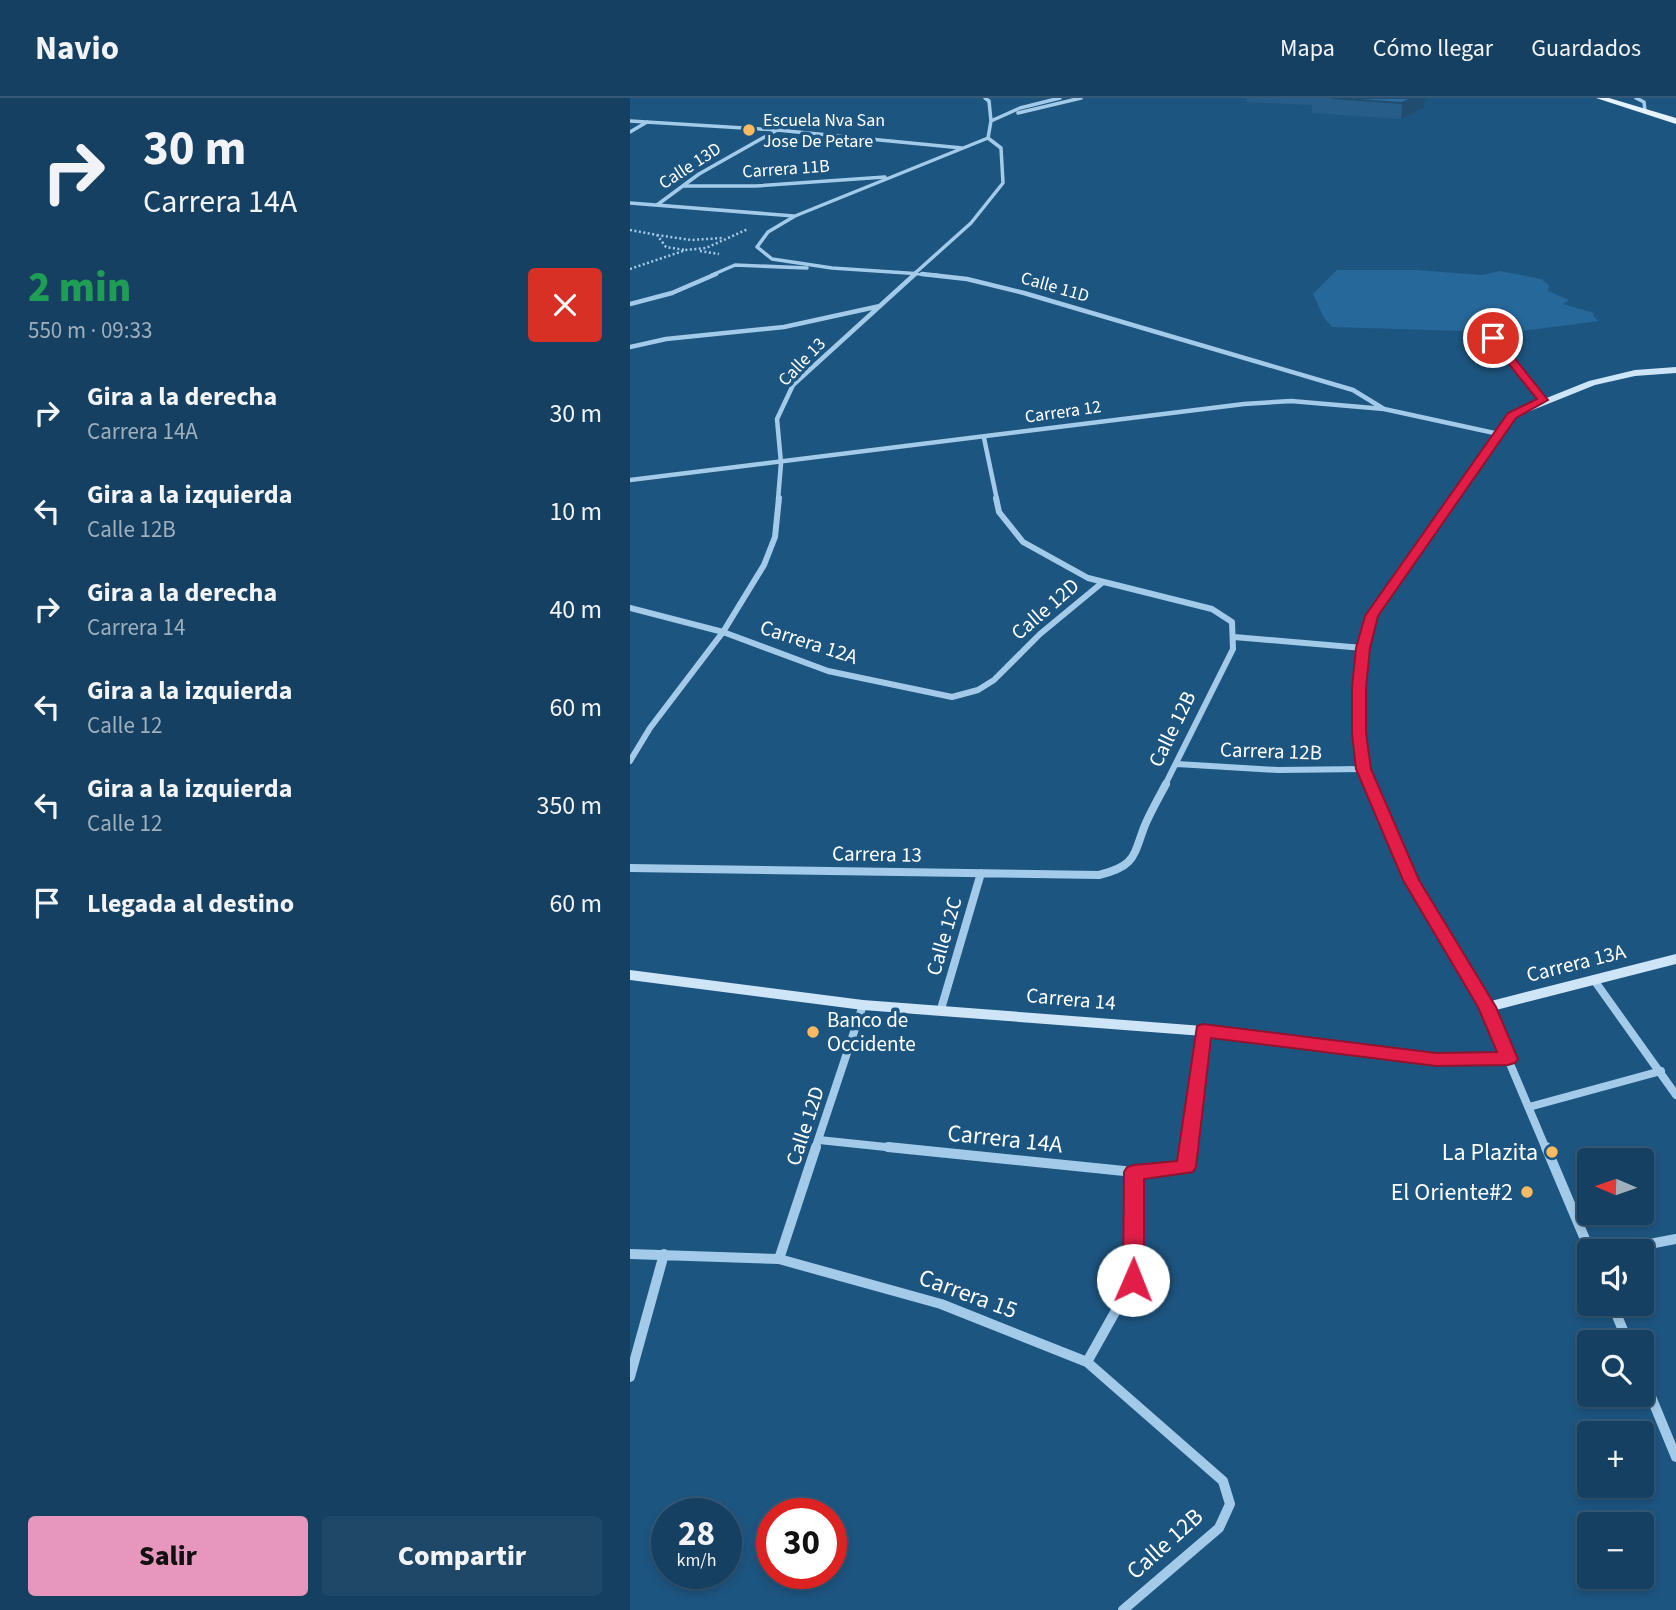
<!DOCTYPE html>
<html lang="es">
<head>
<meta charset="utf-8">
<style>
  :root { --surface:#164061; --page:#1f4767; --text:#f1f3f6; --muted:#9eafbd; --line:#355976; --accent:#e797bd }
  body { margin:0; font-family:"Source Sans 3",sans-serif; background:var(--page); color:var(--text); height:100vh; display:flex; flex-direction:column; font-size:26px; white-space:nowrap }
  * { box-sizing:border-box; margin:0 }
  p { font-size:23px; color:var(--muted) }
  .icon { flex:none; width:38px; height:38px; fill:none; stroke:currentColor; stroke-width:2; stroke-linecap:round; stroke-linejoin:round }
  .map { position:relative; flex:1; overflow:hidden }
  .side { display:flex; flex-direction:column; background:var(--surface); width:630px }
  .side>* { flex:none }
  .hud { background:#164061; color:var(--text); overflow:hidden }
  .needle { width:46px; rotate:272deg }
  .tools { position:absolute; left:947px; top:1050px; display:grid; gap:14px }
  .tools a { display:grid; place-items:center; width:77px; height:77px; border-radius:7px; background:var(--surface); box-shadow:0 4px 10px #0003,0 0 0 2px var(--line); font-size:35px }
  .speed { position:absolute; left:21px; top:1400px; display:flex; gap:14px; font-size:35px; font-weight:700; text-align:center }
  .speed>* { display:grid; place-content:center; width:91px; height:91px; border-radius:50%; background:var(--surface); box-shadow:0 4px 10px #0003,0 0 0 2px var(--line); line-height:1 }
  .speed small { font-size:18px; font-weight:400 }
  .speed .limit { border:10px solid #d22; background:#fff; color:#111 }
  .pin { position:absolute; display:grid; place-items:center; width:60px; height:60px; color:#fff; margin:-30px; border:4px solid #fff; border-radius:50%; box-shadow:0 2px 7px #0007 }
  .me { position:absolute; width:77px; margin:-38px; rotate:1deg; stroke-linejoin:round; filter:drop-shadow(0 0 5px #0008) }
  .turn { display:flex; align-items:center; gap:24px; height:147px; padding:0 28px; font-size:32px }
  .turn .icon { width:91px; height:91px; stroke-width:2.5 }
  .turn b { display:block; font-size:49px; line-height:60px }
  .round { display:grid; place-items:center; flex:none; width:74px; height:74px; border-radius:7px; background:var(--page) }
  .overview { display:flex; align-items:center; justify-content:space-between; height:119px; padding:0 28px }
  h1 { font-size:42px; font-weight:800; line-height:52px; color:#1e9e55 }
  .primary-button { display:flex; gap:14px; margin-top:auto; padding:14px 28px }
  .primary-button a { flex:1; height:80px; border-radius:7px; background:var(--accent); color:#111; font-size:28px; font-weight:800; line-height:80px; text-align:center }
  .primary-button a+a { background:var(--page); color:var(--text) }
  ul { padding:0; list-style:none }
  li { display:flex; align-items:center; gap:21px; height:98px; padding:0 28px }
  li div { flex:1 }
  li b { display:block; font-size:26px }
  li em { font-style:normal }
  header { display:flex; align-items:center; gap:42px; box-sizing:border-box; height:98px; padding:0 35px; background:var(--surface); border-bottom:2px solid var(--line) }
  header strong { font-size:33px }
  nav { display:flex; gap:38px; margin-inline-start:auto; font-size:24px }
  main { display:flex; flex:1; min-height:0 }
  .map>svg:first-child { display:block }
  .green { fill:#27689a }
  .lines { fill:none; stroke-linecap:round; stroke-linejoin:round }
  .path { stroke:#a3cbe9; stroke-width:2.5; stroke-dasharray:2 2.5; stroke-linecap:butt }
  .street-far4 { stroke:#a3cbe9; stroke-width:3.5 }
  .street-far3 { stroke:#a3cbe9; stroke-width:4.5 }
  .street-far2 { stroke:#a3cbe9; stroke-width:6 }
  .street-far1 { stroke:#a3cbe9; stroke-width:8 }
  .street { stroke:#a3cbe9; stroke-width:10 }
  .secondary { fill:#cee5f7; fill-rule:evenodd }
  .primary { fill:#e6f2fe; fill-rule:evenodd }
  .wall { fill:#275e89 }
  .shaded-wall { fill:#204c6f }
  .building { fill:#2d6d9f; stroke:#204c6f; stroke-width:2 }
  .route { fill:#e11d48; stroke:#92132f; stroke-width:2 }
  .poi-dot { fill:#f9bb61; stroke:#1d5581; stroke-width:2.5 }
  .labels { text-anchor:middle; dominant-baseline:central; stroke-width:7; stroke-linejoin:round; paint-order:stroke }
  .far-poi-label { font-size:18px; fill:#fff; stroke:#1d5581; text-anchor:start }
  .far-street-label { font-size:18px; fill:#fff; stroke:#1d5581 }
  .street-label { font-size:21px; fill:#fff; stroke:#1d5581 }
  .poi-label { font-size:21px; fill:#fff; stroke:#1d5581; text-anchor:start }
  .near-street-label { font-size:24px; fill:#fff; stroke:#1d5581 }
  .near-poi-label { font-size:24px; fill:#fff; stroke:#1d5581; text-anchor:end }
</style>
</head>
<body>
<header>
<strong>Navio</strong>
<nav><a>Mapa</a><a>Cómo llegar</a><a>Guardados</a></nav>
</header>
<main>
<section class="side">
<div class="hud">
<div class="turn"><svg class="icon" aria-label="right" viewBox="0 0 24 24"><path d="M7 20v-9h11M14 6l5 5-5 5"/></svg><div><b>30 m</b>Carrera 14A</div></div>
</div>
<div class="overview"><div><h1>2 min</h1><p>550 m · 09:33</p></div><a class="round" style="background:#d93025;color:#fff"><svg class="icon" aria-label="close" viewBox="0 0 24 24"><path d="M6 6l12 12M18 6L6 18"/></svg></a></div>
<ul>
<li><svg class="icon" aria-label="right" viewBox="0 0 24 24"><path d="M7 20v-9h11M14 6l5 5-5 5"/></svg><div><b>Gira a la derecha</b><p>Carrera 14A</p></div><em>30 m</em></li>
<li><svg class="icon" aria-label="left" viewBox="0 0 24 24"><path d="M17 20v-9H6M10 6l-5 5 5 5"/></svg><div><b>Gira a la izquierda</b><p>Calle 12B</p></div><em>10 m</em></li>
<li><svg class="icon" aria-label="right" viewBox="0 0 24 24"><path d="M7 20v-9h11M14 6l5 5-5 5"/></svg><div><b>Gira a la derecha</b><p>Carrera 14</p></div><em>40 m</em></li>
<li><svg class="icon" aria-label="left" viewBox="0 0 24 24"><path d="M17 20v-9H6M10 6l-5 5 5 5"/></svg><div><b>Gira a la izquierda</b><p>Calle 12</p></div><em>60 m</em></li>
<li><svg class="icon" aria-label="left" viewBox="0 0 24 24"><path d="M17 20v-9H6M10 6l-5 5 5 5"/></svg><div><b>Gira a la izquierda</b><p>Calle 12</p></div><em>350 m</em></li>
<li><svg class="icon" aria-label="arrive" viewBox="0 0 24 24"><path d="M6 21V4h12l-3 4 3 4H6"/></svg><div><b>Llegada al destino</b></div><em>60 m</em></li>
</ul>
<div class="primary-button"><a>Salir</a><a>Compartir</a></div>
</section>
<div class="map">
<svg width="1046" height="1512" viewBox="0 0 1046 1512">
  <rect width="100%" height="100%" fill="#1d5581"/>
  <path class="green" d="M707 172H786L852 177 870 173 911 181 919 187 918 193 939 202 933 206 964 215 963 218 969 223 870 236 861 231 835 233 702 229 694 220 683 196Z"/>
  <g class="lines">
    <path class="path" d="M0 132 27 137 36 149 55 152
      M27 137 61 142 93 140
      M70 153 89 156
      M0 171 56 152 76 150 118 131"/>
    <path class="street-far4" d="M1006 0 1014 4 1015 13
      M388 15 451 0
      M0 23 147 32 332 50
      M361 23 390 10 430 0
      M0 34 17 24
      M53 88H126L255 79
      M0 105 164 118
      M27 107 69 76 147 32
      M82 177 105 167 177 170
      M283 177 341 125 373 85 371 50 358 40 361 23 359 3 355 0
      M307 177 202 170 142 161 127 149 138 134 165 118 358 40"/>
    <path class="street-far3" d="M292 176 337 181 394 195 723 292 754 311
      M0 206 42 195 86 176
      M863 240 913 302
      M0 249 36 241 154 229 250 208
      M354 340 367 402
      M0 382 614 306 661 303 754 311 869 336
      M148 402 151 365 147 321 163 287 285 176"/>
    <path class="street-far2" d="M366 400 369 414 393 444 458 480 582 511 602 524 603 551 535 687
      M0 510 93 534 198 573 322 599 348 592 364 582 410 536 473 484
      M604 539 733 550
      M0 663 20 630 93 534 134 467 145 439 149 400
      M547 666 648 672 733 671"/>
    <path class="street-far1" d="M0 770 469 777C506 768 503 758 515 727 521 713 529 699 536 686
      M964 882 1046 997
      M311 911 351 775
      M878 961 916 1051
      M899 1009 1031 973
      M189 1042 275 1051
      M185 1051 233 907
      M558 1051 573 933"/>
    <path class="street" d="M258 1049 504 1074 556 1069 559 1049
      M916 1049 960 1153
      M983 1153 1046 1141
      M0 1156 149 1161 311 1206 457 1264 593 1383 600 1406 589 1430 493 1512
      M149 1161 186 1049
      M982 1206 998 1244
      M457 1264 503 1182 504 1074
      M1012 1277 1046 1359
      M0 1279 34 1156"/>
    <path class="secondary" d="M1046 269V275L1005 278 965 287 885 319 748 518 739 550 735 591V635L740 671 788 781 861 903 1046 856V866L866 912 886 961 884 965 806 968 573 938 233 912 0 882V872L233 902 573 928 806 956 868 955 849 909 774 781 726 671 723 635V591L727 550 736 518 879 315 959 283 1005 272Z"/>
    <path class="primary" d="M966 0H979L1046 20V26Z"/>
  </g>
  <path class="wall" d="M617 0H795L794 10 771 21 682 15V7L616 4Z"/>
  <path class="shaded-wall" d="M783 0H795L794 10 771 21 772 5Z"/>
  <path class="building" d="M701 0H783L772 5Z"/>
  <path class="route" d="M863 237 867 238 918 302 886 320 748 518 740 550 736 590V635L741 671 789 782 866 909 888 961 885 965 878 967 806 968 581 940 566 1069 563 1074 514 1081V1182L510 1188 503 1190 496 1188 493 1182 494 1074 497 1069 504 1067 547 1063 567 928 573 926 806 955 867 954 848 909 773 782 726 671 722 635V590L726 550 735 518 878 315 907 301 858 240Z"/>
  <g class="poi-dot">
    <circle cx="119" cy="32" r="7"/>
    <circle cx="183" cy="934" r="7"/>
    <circle cx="922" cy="1054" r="7"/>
    <circle cx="897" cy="1094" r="7"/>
  </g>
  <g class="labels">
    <g class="far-poi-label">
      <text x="133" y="22">Escuela Nva San<tspan x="133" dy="21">Jose De Petare</tspan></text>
    </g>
    <g class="far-street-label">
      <text transform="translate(60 68) rotate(-33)">Calle 13D</text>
      <text transform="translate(156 71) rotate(-4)">Carrera 11B</text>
      <text transform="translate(425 189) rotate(16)">Calle 11D</text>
      <text transform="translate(172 264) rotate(-46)">Calle 13</text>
      <text transform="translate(433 314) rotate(-8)">Carrera 12</text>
    </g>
    <g class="street-label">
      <text transform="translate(415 511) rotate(-41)">Calle 12D</text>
      <text transform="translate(179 544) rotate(18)">Carrera 12A</text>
      <text transform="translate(542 631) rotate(-64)">Calle 12B</text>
      <text transform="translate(641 653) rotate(2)">Carrera 12B</text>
      <text transform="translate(247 756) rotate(1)">Carrera 13</text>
      <text transform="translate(314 838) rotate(-74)">Calle 12C</text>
      <text transform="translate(946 865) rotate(-14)">Carrera 13A</text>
      <text transform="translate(441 901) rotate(5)">Carrera 14</text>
      <text transform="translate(175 1028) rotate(-72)">Calle 12D</text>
    </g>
    <g class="poi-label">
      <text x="197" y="922">Banco de<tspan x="197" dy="24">Occidente</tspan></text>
    </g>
    <g class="near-street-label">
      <text transform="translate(375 1041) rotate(6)">Carrera 14A</text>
      <text transform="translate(338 1196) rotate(20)">Carrera 15</text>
      <text transform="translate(535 1446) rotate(-42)">Calle 12B</text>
    </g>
    <g class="near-poi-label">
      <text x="908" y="1054">La Plazita</text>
      <text x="883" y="1094">El Oriente#2</text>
    </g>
  </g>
</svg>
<div class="tools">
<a><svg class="needle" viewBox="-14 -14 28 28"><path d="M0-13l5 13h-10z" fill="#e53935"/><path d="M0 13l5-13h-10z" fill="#9eafbd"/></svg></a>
<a><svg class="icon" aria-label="sound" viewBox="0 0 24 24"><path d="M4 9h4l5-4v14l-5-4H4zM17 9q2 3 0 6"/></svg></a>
<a><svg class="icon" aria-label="search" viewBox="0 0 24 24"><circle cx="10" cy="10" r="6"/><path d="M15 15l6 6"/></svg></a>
<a>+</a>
<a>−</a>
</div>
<div class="speed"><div>28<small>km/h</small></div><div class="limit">30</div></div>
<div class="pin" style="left:863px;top:240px;background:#d93025"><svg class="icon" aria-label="arrive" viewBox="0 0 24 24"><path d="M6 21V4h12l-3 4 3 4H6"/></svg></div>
<svg class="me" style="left:503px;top:1182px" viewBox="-20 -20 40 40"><circle r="19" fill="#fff"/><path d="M0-13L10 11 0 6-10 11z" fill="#e11d48"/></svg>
</div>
</main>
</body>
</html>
